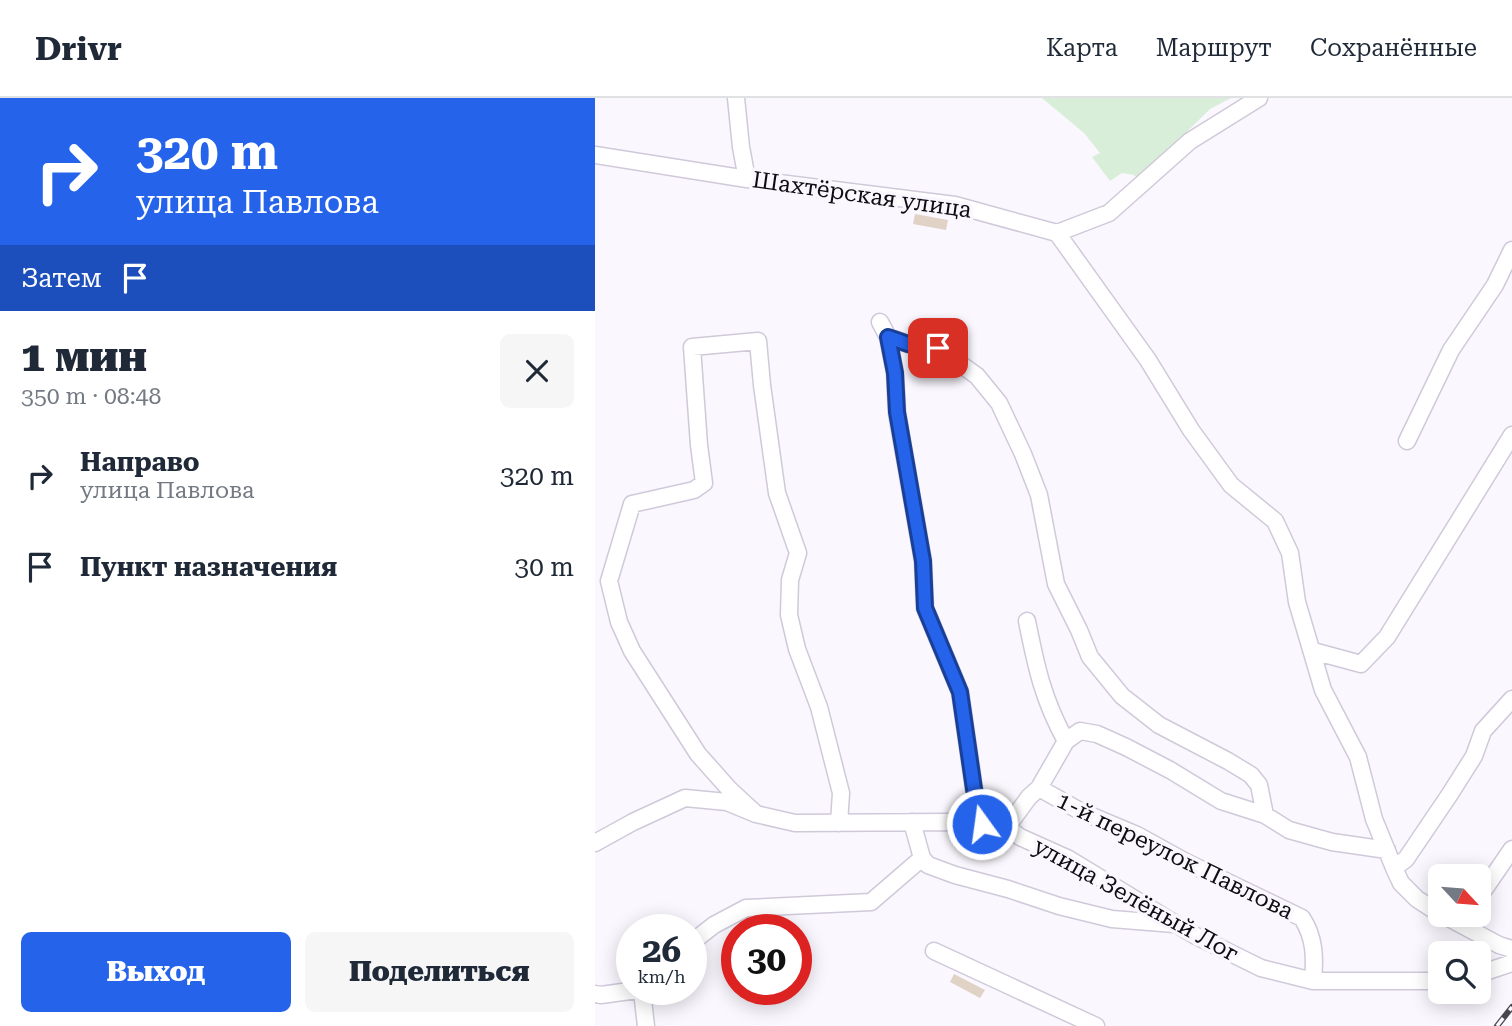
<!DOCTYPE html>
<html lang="ru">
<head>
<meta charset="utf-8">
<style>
  :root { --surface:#fff; --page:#f6f6f7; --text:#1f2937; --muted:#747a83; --line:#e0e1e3; --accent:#2563eb }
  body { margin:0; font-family:"Roboto Serif",serif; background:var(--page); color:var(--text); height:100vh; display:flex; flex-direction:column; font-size:26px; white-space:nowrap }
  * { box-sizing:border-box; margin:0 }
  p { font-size:23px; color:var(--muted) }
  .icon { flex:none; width:38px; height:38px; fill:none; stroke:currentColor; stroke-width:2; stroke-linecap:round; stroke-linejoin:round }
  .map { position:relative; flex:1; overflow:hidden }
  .panel { display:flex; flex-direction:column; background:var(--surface); width:595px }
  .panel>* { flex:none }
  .guide { background:#2563eb; color:#fff; overflow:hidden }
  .needle { width:46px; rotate:116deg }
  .buttons { position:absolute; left:833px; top:766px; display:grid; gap:14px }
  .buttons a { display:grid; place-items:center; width:63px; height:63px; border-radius:10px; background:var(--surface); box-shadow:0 4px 18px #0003; font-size:35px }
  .speed { position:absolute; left:21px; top:816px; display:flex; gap:14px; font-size:35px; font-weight:700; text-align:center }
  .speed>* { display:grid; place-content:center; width:91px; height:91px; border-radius:50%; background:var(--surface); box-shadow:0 4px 18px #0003; line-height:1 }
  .speed small { font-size:18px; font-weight:400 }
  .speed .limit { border:10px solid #d22; background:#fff; color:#111 }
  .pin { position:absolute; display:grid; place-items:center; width:60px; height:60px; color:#fff; margin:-30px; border-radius:14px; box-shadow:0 4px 10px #0006 }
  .me { position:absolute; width:77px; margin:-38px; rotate:346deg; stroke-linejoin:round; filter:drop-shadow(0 0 5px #0008) }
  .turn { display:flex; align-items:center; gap:24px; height:147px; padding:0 21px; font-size:32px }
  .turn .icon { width:91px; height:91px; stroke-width:2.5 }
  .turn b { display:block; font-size:49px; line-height:60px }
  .then { display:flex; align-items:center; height:66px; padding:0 21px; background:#0003; gap:14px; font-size:26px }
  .round { display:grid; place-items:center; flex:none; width:74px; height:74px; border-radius:10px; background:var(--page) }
  .summary { display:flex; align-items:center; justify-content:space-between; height:119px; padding:0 21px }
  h1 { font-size:42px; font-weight:800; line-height:52px }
  .action { display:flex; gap:14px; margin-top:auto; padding:14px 21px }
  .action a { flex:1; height:80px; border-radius:10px; background:var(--accent); color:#fff; font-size:28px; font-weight:800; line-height:80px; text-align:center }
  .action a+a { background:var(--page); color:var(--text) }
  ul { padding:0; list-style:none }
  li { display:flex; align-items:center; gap:21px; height:91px; padding:0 21px }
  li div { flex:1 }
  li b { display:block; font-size:26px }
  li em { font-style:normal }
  header { display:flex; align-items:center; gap:42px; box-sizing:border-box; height:98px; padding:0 35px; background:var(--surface); border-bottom:2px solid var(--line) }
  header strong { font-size:33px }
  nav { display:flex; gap:38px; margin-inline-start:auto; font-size:24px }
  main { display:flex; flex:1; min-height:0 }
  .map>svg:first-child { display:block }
  .green { fill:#d9eed9 }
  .building { fill:#e1d2c6 }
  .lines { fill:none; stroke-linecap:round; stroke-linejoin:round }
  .minor-casing { stroke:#d0c9da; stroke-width:19 }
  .minor { stroke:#fff; stroke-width:16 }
  .rail-casing { stroke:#48454b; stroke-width:6 }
  .rail { stroke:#faf7fe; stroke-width:3.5; stroke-dasharray:10; stroke-linecap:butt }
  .route-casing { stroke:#184099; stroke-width:18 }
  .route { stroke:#2563eb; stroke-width:12 }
  .labels { text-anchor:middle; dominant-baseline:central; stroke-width:7; stroke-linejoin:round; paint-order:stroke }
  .street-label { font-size:23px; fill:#0f0d12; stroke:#faf7fe }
</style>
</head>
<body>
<header>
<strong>Drivr</strong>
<nav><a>Карта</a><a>Маршрут</a><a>Сохранённые</a></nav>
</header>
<main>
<section class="panel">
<div class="guide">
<div class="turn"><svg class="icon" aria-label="right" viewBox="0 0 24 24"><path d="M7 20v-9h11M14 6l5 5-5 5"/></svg><div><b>320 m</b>улица Павлова</div></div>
<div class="then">Затем<svg class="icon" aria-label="arrive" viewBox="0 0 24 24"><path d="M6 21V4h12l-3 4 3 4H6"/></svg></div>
</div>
<div class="summary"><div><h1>1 мин</h1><p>350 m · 08:48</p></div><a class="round"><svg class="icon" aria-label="close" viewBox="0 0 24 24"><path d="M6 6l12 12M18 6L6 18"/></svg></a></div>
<ul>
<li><svg class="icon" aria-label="right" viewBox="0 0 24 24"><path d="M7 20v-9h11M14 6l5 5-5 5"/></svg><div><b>Направо</b><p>улица Павлова</p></div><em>320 m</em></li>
<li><svg class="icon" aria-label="arrive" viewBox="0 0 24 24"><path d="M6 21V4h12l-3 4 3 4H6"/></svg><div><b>Пункт назначения</b></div><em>30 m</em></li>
</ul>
<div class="action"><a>Выход</a><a>Поделиться</a></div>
</section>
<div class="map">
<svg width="917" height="928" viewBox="0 0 917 928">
  <rect width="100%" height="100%" fill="#faf7fe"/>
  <path class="green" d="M447 0H636L615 11 544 81 539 77 527 75 515 83 497 59 505 55 489 35Z"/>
  <path class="building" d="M320 116 353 122 351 132 318 126Z
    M359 876 390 892 385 900 355 884Z"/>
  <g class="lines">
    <defs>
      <path id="minor" d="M141 0 146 49 152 81
        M0 57 152 81 360 107 462 135 553 262 596 332 636 387 680 423 695 455 702 504 728 592 763 659 779 721 799 770 806 785 822 801 845 816
        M462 135 514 115 595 43 664 0
        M285 224 293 239 300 275 302 315 328 463 330 510 365 594 379 691 387 726
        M293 239 313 246 343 250 382 278 404 305 428 356 444 397 461 486 484 532 495 559 527 598 564 627 633 663 656 677 664 687 670 717
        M812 343 856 252 900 187 917 152
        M432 523C441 568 448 602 471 643L444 690 485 713 542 737 591 764 707 820C720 840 720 860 718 883
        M718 553 766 566 792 539 917 337
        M471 643 485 633 502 636 531 649 575 672 626 703 670 717 694 732 737 744 792 752
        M161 716 135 692 103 656 37 553 24 524 14 483 37 406 99 392 109 385 104 347 97 249 163 243 167 287 182 395 203 455 195 482 194 517 202 551 224 609 246 695 244 725
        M412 729 434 699 444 690
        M0 745 38 724 90 700 132 704 161 716 200 725 353 724 412 729 425 739 474 761 599 837 666 870 718 883H845
        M327 760 333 767 360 777 413 791 464 808 517 821 579 826
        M799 770 811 761 855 696 879 658 888 633 917 601
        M884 799 917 751
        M848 817 904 847 917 851
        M96 845 119 827 151 810 276 804 327 760 317 724
        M339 853 501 928
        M884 876 917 865
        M47 893 51 928
        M0 896 6 897 49 891"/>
    </defs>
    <use href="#minor" class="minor-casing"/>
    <use href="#minor" class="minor"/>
    <defs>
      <path id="rail" d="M902 928 917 909"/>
    </defs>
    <use href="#rail" class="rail-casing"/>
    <use href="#rail" class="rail"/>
  </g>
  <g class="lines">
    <defs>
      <path id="route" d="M343 250 313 246 293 239 300 275 302 314 328 463 330 510 365 594 379 691 387 726"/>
    </defs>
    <use href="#route" class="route-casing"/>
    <use href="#route" class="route"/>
  </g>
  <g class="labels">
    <g class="street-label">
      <text transform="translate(267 97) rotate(8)">Шахтёрская улица</text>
      <text transform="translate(580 758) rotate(26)">1-й переулок Павлова</text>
      <text transform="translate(541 802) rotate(29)">улица Зелёный Лог</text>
    </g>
  </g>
</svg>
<div class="buttons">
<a><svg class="needle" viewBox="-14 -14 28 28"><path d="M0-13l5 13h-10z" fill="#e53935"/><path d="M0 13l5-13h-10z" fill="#747a83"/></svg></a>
<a><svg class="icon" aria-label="search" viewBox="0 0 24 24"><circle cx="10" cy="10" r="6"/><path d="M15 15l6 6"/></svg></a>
</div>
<div class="speed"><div>26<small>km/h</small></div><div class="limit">30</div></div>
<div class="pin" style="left:343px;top:250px;background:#d93025"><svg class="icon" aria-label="arrive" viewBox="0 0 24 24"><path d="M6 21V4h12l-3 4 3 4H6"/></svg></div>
<svg class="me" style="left:387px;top:726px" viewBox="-20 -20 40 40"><circle r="17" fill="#2563eb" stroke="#fff" stroke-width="3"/><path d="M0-11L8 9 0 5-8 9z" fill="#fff"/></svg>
</div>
</main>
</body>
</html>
